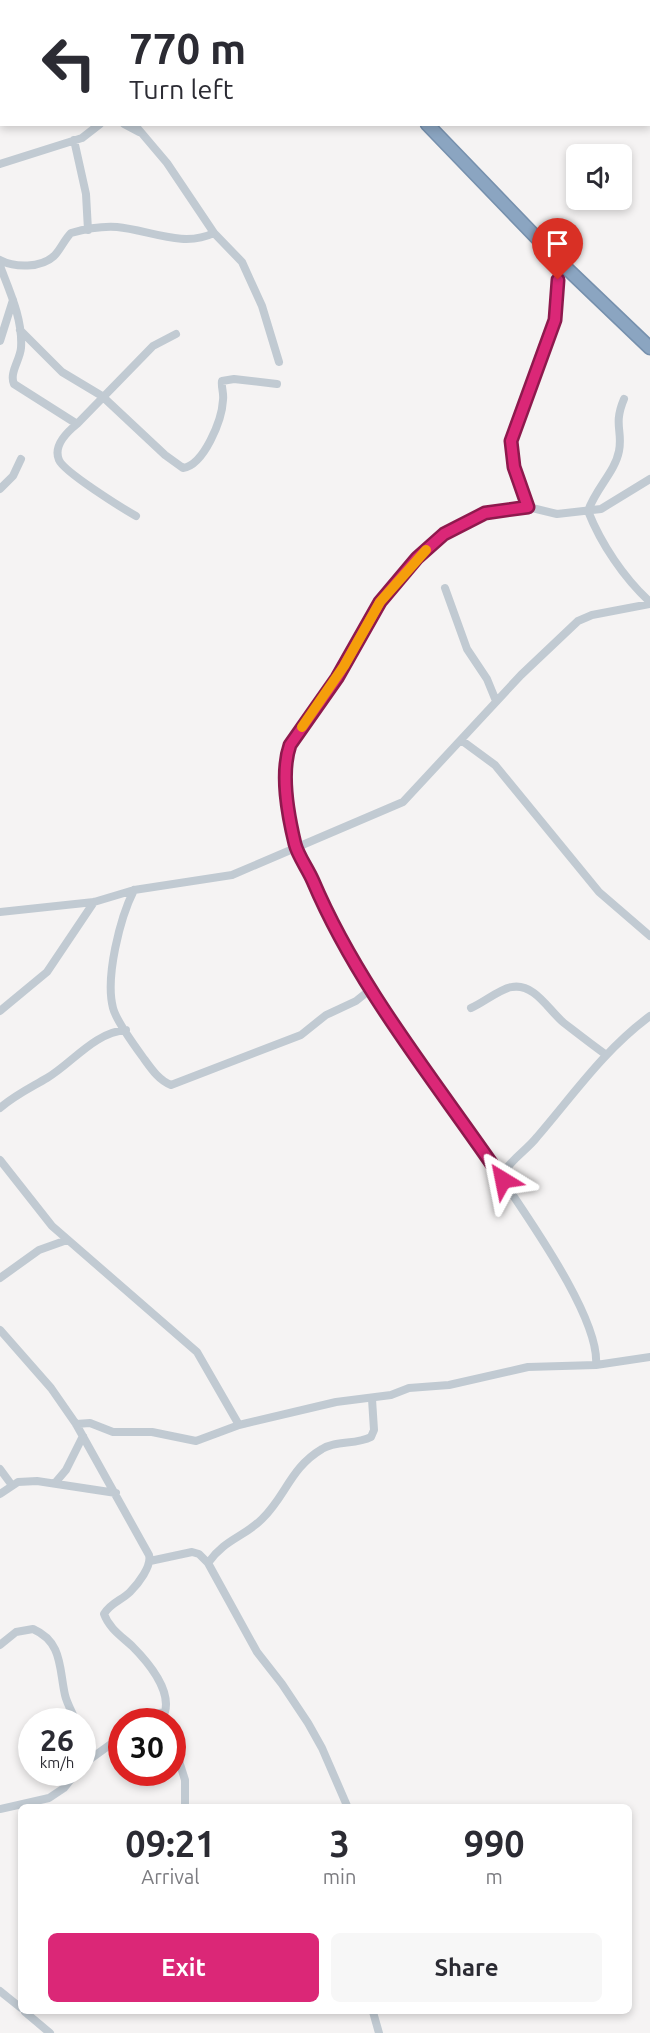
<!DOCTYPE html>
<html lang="en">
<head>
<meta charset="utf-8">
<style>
  :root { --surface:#fff; --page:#f7f7f7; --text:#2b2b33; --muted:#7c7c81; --accent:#db2777 }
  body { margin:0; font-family:Ubuntu,sans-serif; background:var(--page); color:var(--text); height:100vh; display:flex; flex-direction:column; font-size:22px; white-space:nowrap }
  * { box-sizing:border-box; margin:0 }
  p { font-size:20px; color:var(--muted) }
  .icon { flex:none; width:33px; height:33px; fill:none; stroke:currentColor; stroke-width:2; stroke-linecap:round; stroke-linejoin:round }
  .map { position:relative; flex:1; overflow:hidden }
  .drawer { position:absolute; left:18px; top:1804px; width:614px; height:210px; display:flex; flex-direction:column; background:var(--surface); border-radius:9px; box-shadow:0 3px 9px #0003 }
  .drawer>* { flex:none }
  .hud { position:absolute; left:0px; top:0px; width:651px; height:126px; box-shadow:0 3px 9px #0003; background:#fff; color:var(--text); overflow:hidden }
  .fabs { position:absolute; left:566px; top:144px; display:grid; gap:12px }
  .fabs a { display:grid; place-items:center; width:66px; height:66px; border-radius:9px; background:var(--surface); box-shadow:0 3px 9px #0003; font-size:30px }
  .speed { position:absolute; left:18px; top:1708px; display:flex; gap:12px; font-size:30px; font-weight:700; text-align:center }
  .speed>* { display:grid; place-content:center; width:78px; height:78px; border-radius:50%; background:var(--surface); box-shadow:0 3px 9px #0003; line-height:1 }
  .speed small { font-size:15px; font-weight:400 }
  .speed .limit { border:9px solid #d22; background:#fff; color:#111 }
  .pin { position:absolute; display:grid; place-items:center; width:51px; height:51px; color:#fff; margin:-62px -26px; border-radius:50% 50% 50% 0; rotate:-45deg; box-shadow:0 0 6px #0007 }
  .pin .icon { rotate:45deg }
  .me { position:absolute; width:66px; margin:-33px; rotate:325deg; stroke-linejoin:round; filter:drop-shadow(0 0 4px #0008) }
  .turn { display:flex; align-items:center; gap:21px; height:126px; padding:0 30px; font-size:27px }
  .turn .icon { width:78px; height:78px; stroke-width:2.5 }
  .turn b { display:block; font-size:42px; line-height:51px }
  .eta { display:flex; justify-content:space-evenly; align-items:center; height:102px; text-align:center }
  .eta b { font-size:36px; font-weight:700; line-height:42px }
  .primary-button { display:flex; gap:12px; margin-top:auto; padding:12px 30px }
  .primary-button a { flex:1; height:69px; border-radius:9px; background:var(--accent); color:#fff; font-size:24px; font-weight:700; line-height:69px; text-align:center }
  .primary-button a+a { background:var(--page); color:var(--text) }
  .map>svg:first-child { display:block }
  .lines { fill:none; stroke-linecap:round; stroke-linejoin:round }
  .highway-casing { stroke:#7690ad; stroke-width:15 }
  .minor { stroke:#c1cad2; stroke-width:8 }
  .highway { stroke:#8ba5c1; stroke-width:12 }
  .route-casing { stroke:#8e194d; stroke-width:15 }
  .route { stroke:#db2777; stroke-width:10 }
  .slow { stroke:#f59e0b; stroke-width:10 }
</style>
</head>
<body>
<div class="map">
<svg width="650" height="2033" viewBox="0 0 650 2033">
  <rect width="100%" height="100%" fill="#f5f3f3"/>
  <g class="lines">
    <defs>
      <path id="highway" d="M306 0 307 2
        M427 124 559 261 650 348"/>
    </defs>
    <use href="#highway" class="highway-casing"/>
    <path class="minor" d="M113 0 114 2
      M281 0 283 2
      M427 2 428 0
      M0 49H2
      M124 124 139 132
      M134 124 167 163 214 233 242 262 262 306 279 362
      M74 140 86 194 88 230
      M0 164 82 138 100 124
      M0 260C15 268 41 268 54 256 61 249 64 240 71 233 85 229 102 226 117 227 149 230 183 248 214 233
      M0 266C10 292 23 320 21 348 20 360 9 373 14 384L77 424 153 346 176 334
      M20 330 62 372 102 396 165 455 183 468C204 465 222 420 223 400 224 393 221 387 222 381L234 379 277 384
      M0 341 13 300
      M624 399C613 425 623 431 619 451 615 472 596 488 588 511 601 544 624 578 650 602
      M77 424C67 432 53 446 59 460 64 472 122 508 136 516
      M0 489 13 476 21 459
      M528 507 514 467 511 440 555 320 559 261
      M445 588 467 649 487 679 496 701
      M461 740 495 765 599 892 650 936
      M134 890C120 918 105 977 113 1008 116 1020 134 1045 142 1056 150 1067 158 1080 171 1085L301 1035 326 1015 356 1001 371 989
      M0 912 94 902 134 890 232 875 403 802 521 675 578 621 592 615 650 604
      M471 1008C483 1003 501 988 512 987 535 983 549 1011 564 1023 577 1033 591 1044 605 1054
      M0 1011 47 972 94 902
      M0 1108C15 1095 30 1088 47 1078 72 1063 95 1032 126 1030
      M0 1160 52 1226 197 1352 239 1425
      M503 1174 496 1170 425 1071 330 921 307 867 295 847 287 780 286 756 290 745 344 666 380 602 417 558 444 534 485 513 528 507 557 514 601 509 650 479
      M0 1278 39 1250 67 1240
      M0 1330 51 1388 76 1424 149 1555C152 1566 138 1584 130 1592 122 1600 110 1603 104 1614 109 1628 121 1636 132 1646 147 1661 171 1689 165 1712L154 1714 143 1722
      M596 1365C600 1320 532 1224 506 1185L503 1174C510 1160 527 1150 537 1137 574 1094 604 1050 650 1016
      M76 1424 90 1423 113 1432H152L196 1441 239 1425 336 1402 391 1395 409 1388 449 1385 528 1367 596 1365 650 1357
      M0 1469 11 1484
      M55 1483 66 1470 83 1436
      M0 1494 18 1482 37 1481 116 1493
      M150 1561 192 1552 199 1554 208 1563 257 1652 282 1684 308 1723 322 1748 348 1808
      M208 1563C225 1539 244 1537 262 1519 286 1496 290 1468 322 1449 336 1440 356 1445 371 1437L374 1430 372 1399
      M0 1645 16 1632 33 1629C63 1642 59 1669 65 1695 67 1704 73 1713 76 1722
      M172 1739 185 1780V1808
      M82 1748V1759
      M82 1765 122 1736
      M0 1809 49 1798 64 1788 76 1773
      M0 1991 21 2008
      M25 2012 50 2033
      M373 2012 379 2033"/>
    <use href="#highway" class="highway"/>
  </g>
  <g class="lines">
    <defs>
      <path id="route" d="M503 1180V1174L496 1170C432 1077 357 985 313 881 308 869 298 856 295 844 288 815 280 774 290 745L337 678 380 602 417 558 444 534 485 513 528 507 514 467 511 441 555 320 558 280"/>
    </defs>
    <use href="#route" class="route-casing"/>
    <use href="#route" class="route"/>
    <path class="slow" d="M302 727 344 666 380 602 426 550"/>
  </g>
</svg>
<div class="fabs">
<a><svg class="icon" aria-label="sound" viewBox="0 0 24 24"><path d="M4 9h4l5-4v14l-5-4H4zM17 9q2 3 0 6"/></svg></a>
</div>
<div class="speed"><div>26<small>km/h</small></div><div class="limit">30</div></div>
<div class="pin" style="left:558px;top:280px;background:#d93025"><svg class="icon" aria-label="arrive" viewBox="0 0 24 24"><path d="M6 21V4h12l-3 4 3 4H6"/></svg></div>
<svg class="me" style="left:503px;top:1180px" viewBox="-20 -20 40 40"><path d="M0-17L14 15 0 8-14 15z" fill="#db2777" stroke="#fff" stroke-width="4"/></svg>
<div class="hud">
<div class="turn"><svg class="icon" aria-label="left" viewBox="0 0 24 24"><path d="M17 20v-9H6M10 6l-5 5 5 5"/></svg><div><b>770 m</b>Turn left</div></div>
</div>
<section class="drawer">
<div class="eta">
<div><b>09:21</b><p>Arrival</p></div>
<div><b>3</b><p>min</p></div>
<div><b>990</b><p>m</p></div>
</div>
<div class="primary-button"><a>Exit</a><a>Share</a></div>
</section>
</div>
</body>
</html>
